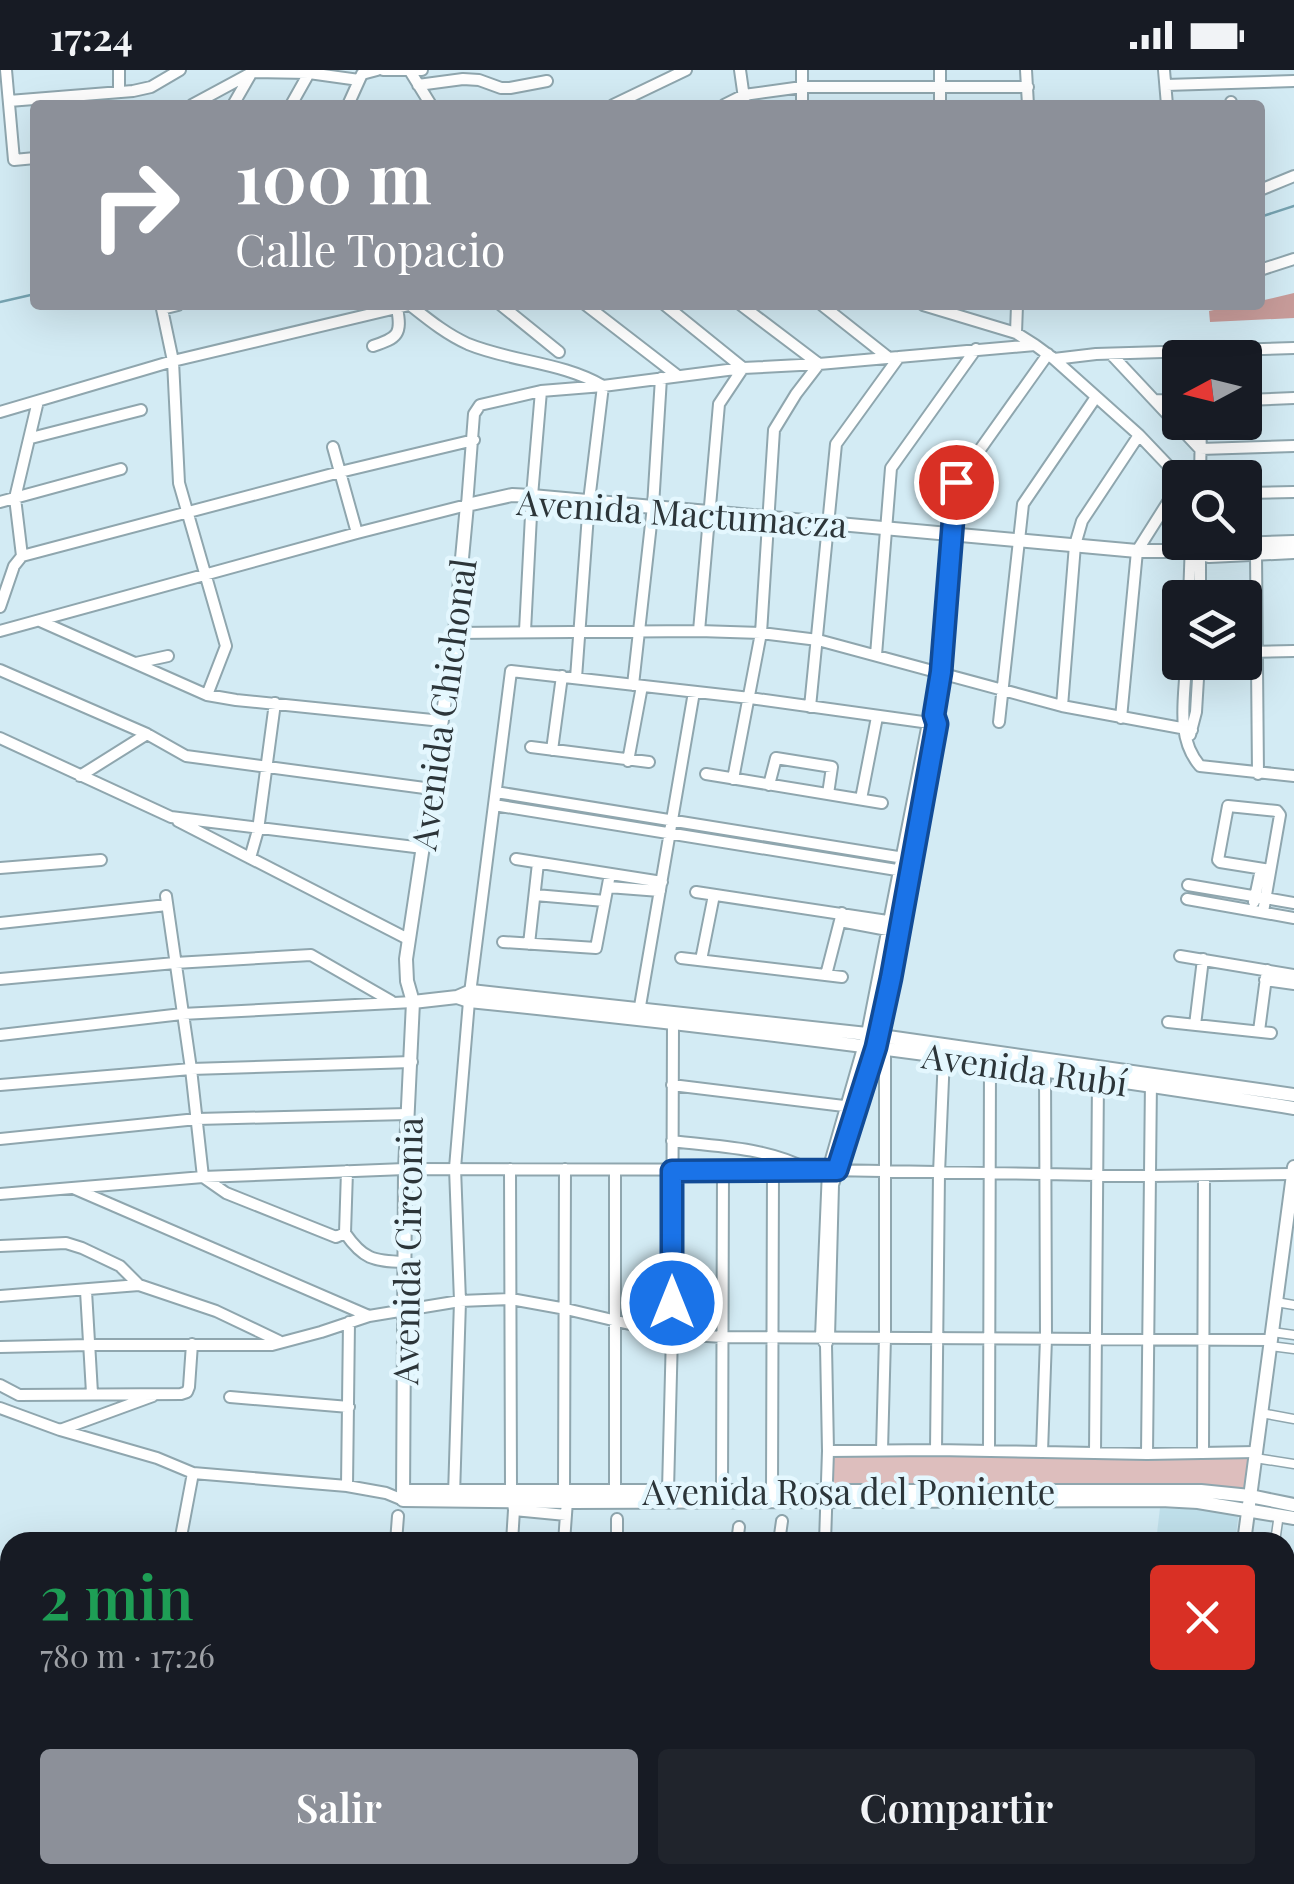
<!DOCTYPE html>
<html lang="es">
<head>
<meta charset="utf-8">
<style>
  :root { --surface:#171b24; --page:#20242c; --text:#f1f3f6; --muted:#9ea1a6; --accent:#8c9099 }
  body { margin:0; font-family:"Playfair Display",serif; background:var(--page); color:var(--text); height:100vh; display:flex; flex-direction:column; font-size:38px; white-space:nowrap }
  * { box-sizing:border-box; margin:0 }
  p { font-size:32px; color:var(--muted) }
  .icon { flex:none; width:55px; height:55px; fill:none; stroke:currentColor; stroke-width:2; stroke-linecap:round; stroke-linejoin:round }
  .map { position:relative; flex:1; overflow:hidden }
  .side { position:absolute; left:0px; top:1462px; width:1295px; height:352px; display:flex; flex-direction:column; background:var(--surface); border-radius:30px 30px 0 0; box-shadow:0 10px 40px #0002 }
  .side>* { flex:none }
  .banner { position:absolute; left:30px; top:30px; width:1235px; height:210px; border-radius:10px; box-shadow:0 10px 40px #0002; background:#8c9099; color:#fff; overflow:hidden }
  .needle { width:65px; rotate:263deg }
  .tools { position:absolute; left:1162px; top:270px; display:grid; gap:20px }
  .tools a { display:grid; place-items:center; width:100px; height:100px; border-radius:10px; background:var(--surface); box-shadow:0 10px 40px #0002; font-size:50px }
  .pin { position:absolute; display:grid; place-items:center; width:85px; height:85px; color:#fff; margin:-42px; border:5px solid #fff; border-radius:50%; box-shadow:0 2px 10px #0007 }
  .me { position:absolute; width:110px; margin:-55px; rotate:0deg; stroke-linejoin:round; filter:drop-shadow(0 0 8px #0008) }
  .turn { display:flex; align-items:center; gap:35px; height:210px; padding:0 40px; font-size:45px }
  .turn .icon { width:130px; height:130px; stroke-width:2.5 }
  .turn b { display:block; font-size:70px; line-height:85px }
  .round { display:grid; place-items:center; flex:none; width:105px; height:105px; border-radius:10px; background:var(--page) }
  .overview { display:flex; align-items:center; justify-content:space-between; height:170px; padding:0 40px }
  h1 { font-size:60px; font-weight:600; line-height:75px; color:#1e9e55 }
  .primary-button { display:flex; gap:20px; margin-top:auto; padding:20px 40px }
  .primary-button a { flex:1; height:115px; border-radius:10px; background:var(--accent); color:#fff; font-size:40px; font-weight:600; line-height:115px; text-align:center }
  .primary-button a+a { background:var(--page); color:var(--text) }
  .status { display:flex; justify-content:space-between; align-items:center; height:70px; padding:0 50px; background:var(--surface); direction:ltr }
  .status svg { height:28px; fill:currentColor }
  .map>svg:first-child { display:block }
  .built { fill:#c0e0eb }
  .green { fill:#ddbebd }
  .forest { fill:#c89c9a }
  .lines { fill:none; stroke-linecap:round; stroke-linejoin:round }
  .stream { stroke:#76a3b1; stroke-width:2.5 }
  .pedestrian-casing { stroke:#8fa6ae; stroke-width:11 }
  .minor-casing { stroke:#8fa6ae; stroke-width:14 }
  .tertiary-casing { stroke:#8fa6ae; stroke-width:16 }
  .secondary-casing { stroke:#8fa6ae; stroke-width:18 }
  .pedestrian { stroke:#fff; stroke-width:8 }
  .minor { stroke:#fff; stroke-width:10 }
  .tertiary { stroke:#fff; stroke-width:12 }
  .secondary { stroke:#e9d4d4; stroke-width:14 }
  .route-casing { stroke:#114b97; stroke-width:25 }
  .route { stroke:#1a73e8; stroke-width:18 }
  .labels { text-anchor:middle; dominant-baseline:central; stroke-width:9; stroke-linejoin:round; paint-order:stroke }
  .street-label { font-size:35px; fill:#2c3539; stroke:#e4f7fe }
</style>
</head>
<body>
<div class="status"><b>17:24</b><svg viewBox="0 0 49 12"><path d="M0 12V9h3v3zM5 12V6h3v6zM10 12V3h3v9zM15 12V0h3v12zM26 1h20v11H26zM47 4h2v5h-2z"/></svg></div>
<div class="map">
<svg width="1294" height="1814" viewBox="0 0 1294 1814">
  <rect width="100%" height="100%" fill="#d3ebf4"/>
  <path class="built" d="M1160 1438 1239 1441 1235 1472H1156Z"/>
  <path class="green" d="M831 1383 1249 1388 1248 1422 831 1416Z"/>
  <path class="forest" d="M1294 223V248L1210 252 1209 241 1239 235H1260V231Z"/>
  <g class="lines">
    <path class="stream" d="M1260 147 1294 136
      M0 232 35 224
      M1290 1268 1294 1269
      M328 1812 375 1805"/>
    <defs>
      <path id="pedestrian" d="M1276 1232 1294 1235
        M1272 1262 1294 1265
        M1270 1276 1294 1279
        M1261 1343 1294 1349
        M1255 1388 1294 1394
        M1275 1472 1279 1444
        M1285 1589 1294 1588
        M1285 1744 1294 1745
        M1238 1814 1240 1805
        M1292 1814 1294 1797"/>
      <path id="minor" d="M6 0 14 90 35 88
        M119 0V21
        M383 0H422
        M740 0 745 35
        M802 0V35
        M1026 0 1028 35
        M1164 0 1167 35
        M410 1 431 35
        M418 15 463 9 479 10 501 18H510L547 11
        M1166 15 1294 11
        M9 31 133 21 151 17 180 0
        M1231 32V35
        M192 35 253 2 309 3 359 10
        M233 35 252 2
        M291 35 309 3
        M348 35 362 4 377 0
        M613 35 686 0
        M724 35 744 25 802 17H1028
        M940 35V0
        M1260 120 1294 106
        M1260 200 1294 189
        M178 235 162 239 173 291 179 413 226 576 207 625
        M410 235C429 250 446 264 468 274 512 292 562 292 603 316L589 431 576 608
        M501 235 559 282
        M586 235 678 306
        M665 235 743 298 719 334 699 561
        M822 235 889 288
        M923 235 1016 263 1035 275 1054 289 1139 365 1180 408
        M1016 263 1017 235
        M373 276C398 268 402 264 397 238
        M1111 284 1200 379
        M1054 289 1096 284 1294 278
        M1156 330 1180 331
        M1245 330 1294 328
        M0 342 173 291 409 235
        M31 368 141 340
        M333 377 357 463
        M1200 379 1294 376
        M1200 408 1201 352
        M1245 423 1294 422
        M0 432 121 399
        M1256 484 1258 704
        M22 486 340 402 474 370
        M1189 528 1191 472
        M1200 528V472
        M0 537 14 496 22 486 15 428 38 331
        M40 551 207 625 236 630 442 651
        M0 561 357 463 467 435 474 344 480 335 541 321 603 316 743 298 819 294 1035 275
        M525 561 532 426 541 321
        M455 563 699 561 761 563 818 570 1062 636 1192 660
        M1245 582 1294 581
        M876 585 891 398 976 279
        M1186 592C1185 628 1175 667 1200 696L1294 706
        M136 593 168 586
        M0 600 147 664 186 686 432 719
        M633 615 653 436 661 308
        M1062 636 1075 475 1082 451 1139 365
        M810 637 836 374 899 287
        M1121 648 1137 481 1180 413
        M999 652 1023 434 1096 327
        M1190 665 1196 642 1199 592
        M0 668 171 747 423 778
        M531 677 649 692
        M552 680 562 606
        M628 691 642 616
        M706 704 882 733
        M80 706 147 664
        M733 709 761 563 774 360 796 324 819 294 741 235
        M769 715 776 688 832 697 828 724
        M496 722 904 788
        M861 729 877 647
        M494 735 903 801
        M178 751 408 869
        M250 788 258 760 275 633
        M516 789 662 812
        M0 798 101 790
        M1188 815 1294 833
        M608 817 660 821
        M696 822 894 852
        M535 825 605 831
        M166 826 191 999 203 1107 226 1123 336 1167 345 1163
        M1187 829 1294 848
        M1254 832 1261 799
        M1263 842 1280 745 1277 741 1228 736 1218 790 1220 792 1270 800
        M840 851 893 861
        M0 853 167 835
        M503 872 596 878 610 804
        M529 874 538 793
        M1180 886 1294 905
        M681 888 842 907
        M701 890 714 825
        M826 905 842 843
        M0 909 175 893 311 885 391 931
        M1265 910 1294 914
        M639 942 694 622
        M1168 952 1271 963
        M1195 955 1203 889
        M1259 961 1267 900
        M0 965 182 944 413 932
        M0 1015 191 999 412 992
        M672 1015 852 1037
        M0 1069 197 1049 408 1044
        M672 1071C718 1077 766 1077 807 1099
        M510 1099 511 1420 514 1440 512 1472
        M73 1118 369 1246
        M0 1124 203 1107 405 1099 828 1100 1151 1106 1293 1104
        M345 1163C363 1189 373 1191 404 1192
        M345 1163 347 1101
        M0 1176 66 1173 82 1178 120 1196 139 1215 216 1241 279 1271
        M86 1221 92 1323
        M0 1226 139 1215
        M826 1275 821 1267 828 1100 867 964 928 653 934 645 941 602 957 412 1048 284
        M0 1277 89 1275H272L321 1262 369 1246 460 1231 511 1229 566 1239 672 1264 724 1267 1270 1270
        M0 1315 19 1325 181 1324 187 1322 189 1317 192 1274
        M230 1327 349 1337
        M0 1338 60 1360 157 1388 193 1403 347 1416 386 1423 403 1430
        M60 1360 153 1326
        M882 1380 885 1267V976
        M936 1380 939 1103 944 986
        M828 1381 936 1380 1147 1384 1256 1382
        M989 1381 990 987
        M1042 1382 1046 1268 1045 1001
        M1203 1382 1204 1106
        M1095 1383 1098 1008
        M1147 1384 1151 1010
        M347 1416 349 1252
        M668 1420 672 1264 673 952
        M722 1420 723 1101
        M772 1421 773 1100
        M454 1425 460 1231 455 1098 469 931 511 601 750 628 937 654
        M615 1425V1101
        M514 1440 566 1445
        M180 1472 193 1403
        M396 1472 398 1446
        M564 1472 567 1431 564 1421 565 1099
        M617 1472V1449
        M737 1472 739 1457
        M779 1472 782 1451
        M825 1472 828 1381 826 1275 829 1267 833 1115 876 977 937 654 936 650
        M1285 1678H1294
        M0 1741 10 1742
        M0 1804 56 1814
        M213 1807 224 1805
        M86 1814 88 1805
        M146 1814 148 1805
        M317 1814 319 1805
        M606 1814 607 1805
        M745 1814 746 1805"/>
      <path id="tertiary" d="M1200 481 1209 475 1294 472
        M1294 482 1209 486 1192 481H1137L532 426 512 425 467 435 455 563 406 889 407 911 413 932 405 1099 403 1430 572 1432 1161 1430 1198 1432 1294 1448
        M457 927 469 931C745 959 1020 994 1294 1038
        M413 932 457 927 471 921 867 964 1294 1025
        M403 1421H1201L1250 1426 1294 1435
        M1244 1472 1294 1097
        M889 1814 890 1805
        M1198 1814 1200 1805"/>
      <path id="secondary" d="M0 1673 10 1675
        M941 1805 1011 1814
        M1021 1805 1091 1814"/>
    </defs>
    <use href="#pedestrian" class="pedestrian-casing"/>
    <use href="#minor" class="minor-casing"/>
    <use href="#tertiary" class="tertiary-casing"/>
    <use href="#secondary" class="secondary-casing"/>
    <use href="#pedestrian" class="pedestrian"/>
    <use href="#minor" class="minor"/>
    <use href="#tertiary" class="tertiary"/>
    <use href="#secondary" class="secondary"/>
  </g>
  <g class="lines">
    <defs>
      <path id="route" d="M672 1233V1101L837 1100 876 977 891 908 937 654 934 645 941 602 956 412"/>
    </defs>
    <use href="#route" class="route-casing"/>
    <use href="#route" class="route"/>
  </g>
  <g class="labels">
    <g class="street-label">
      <text transform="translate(682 442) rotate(4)">Avenida Mactumacza</text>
      <text transform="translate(442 634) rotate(-82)">Avenida Chichonal</text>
      <text transform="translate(1025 998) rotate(8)">Avenida Rubí</text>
      <text transform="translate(406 1181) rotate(-89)">Avenida Circonia</text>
      <text x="849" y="1420">Avenida Rosa del Poniente</text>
    </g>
  </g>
</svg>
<div class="tools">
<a><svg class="needle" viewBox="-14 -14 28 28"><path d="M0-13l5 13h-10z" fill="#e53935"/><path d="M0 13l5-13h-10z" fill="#9ea1a6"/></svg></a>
<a><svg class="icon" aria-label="search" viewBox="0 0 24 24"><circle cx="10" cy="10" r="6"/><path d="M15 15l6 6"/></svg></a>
<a><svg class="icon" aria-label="layers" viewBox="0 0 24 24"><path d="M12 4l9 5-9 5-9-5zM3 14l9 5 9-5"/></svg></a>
</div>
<div class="pin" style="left:956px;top:412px;background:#d93025"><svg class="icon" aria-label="arrive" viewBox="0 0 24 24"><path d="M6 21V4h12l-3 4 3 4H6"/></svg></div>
<svg class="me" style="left:672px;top:1233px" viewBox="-20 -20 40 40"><circle r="17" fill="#1a73e8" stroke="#fff" stroke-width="3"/><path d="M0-11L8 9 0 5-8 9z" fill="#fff"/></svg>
<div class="banner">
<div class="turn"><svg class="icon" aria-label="right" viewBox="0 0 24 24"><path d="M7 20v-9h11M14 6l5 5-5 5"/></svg><div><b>100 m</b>Calle Topacio</div></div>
</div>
<section class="side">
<div class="overview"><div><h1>2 min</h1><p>780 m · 17:26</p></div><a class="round" style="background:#d93025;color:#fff"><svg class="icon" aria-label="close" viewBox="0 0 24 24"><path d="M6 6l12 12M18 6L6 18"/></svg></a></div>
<div class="primary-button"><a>Salir</a><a>Compartir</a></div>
</section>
</div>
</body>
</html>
